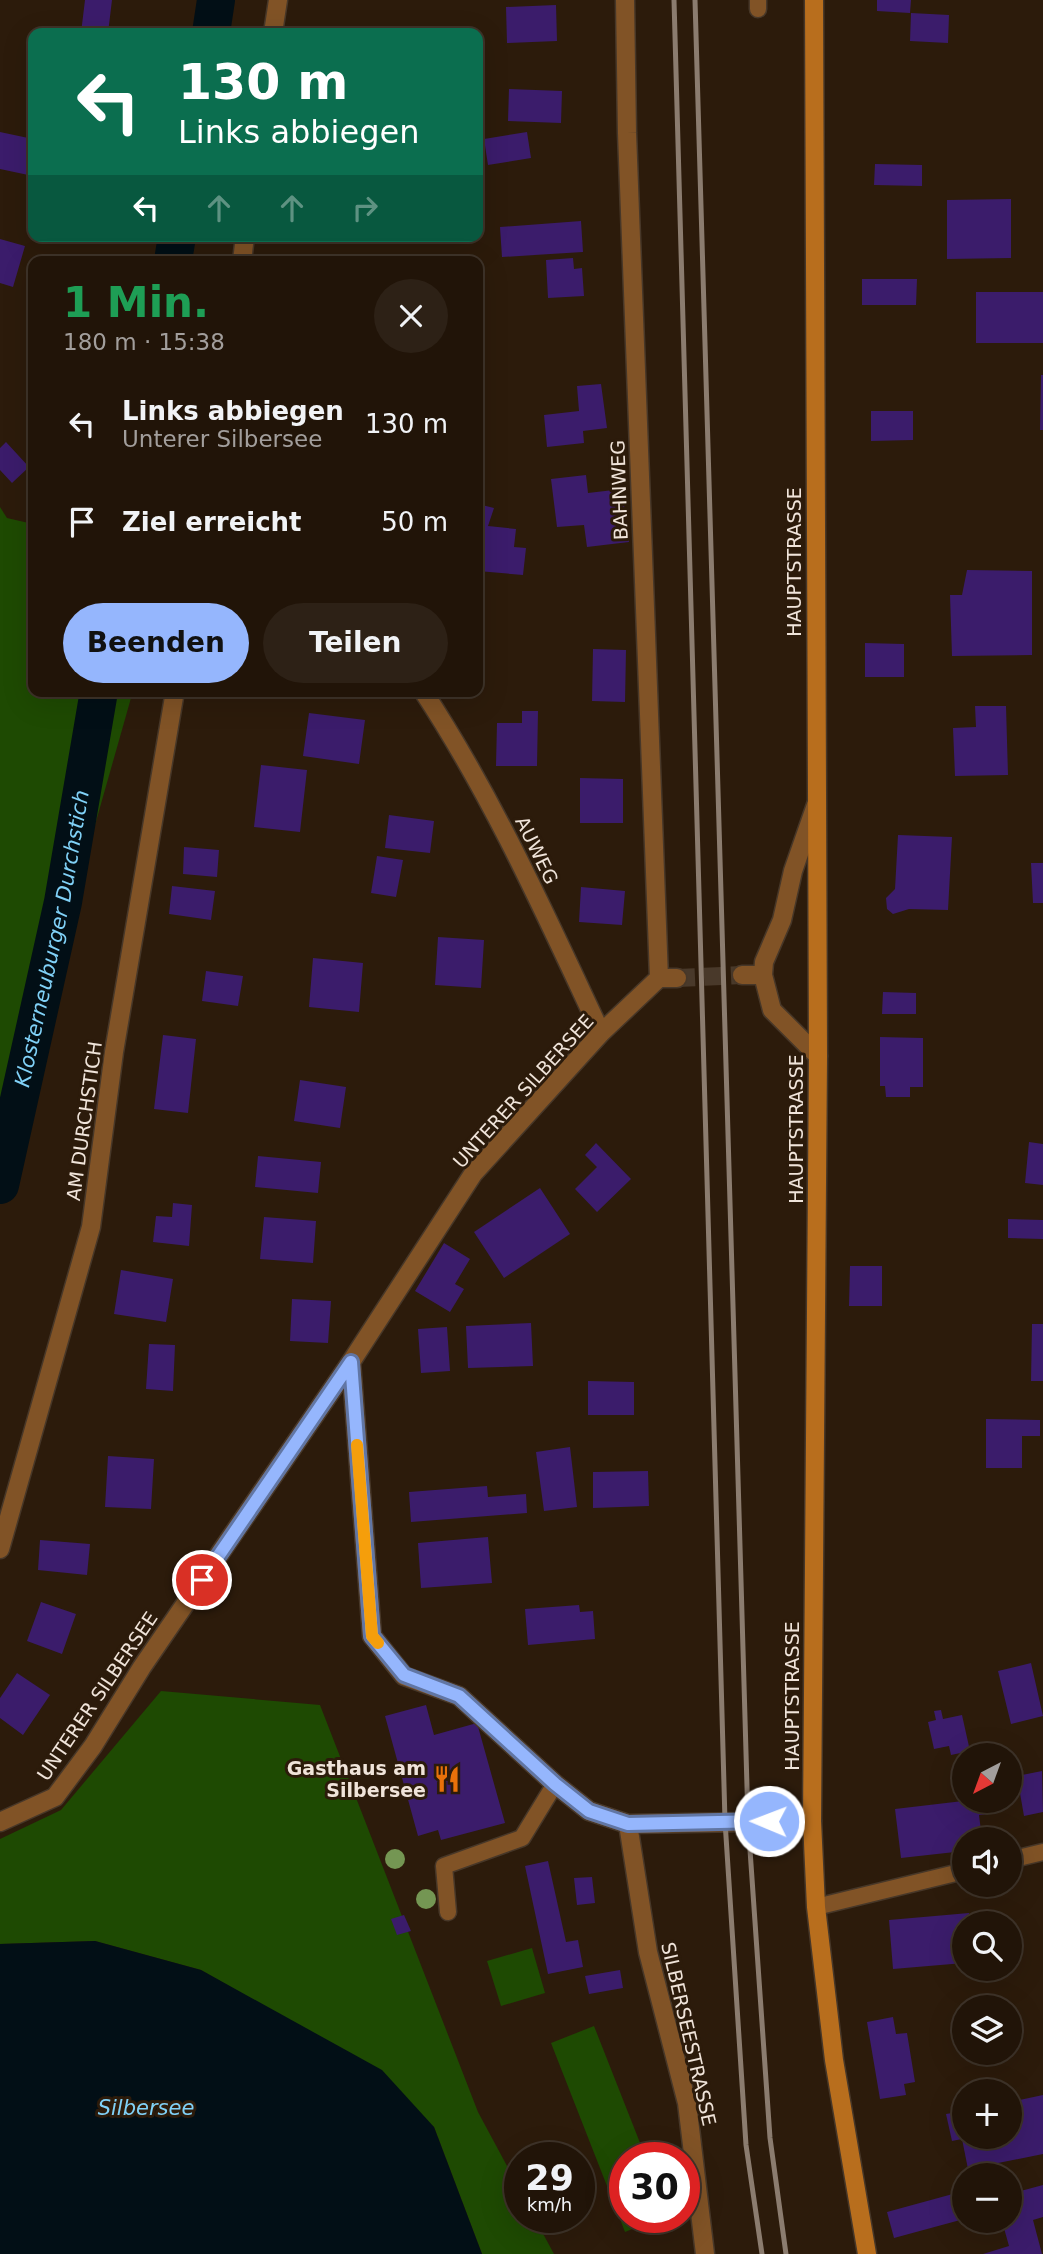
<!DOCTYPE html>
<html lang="de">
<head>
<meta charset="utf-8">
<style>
  :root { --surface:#211408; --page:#2d2116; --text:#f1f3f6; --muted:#a29e9c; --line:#3e3329; --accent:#95b6fd }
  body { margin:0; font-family:"DejaVu Sans",sans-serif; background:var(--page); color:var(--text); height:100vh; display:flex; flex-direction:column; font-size:26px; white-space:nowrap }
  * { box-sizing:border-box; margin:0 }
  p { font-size:23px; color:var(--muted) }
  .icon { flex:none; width:38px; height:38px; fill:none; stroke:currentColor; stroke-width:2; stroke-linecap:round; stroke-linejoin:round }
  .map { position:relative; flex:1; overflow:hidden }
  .sheet { position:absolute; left:28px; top:256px; width:455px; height:441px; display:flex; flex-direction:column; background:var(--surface); border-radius:14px; box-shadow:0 7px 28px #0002,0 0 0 2px var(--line) }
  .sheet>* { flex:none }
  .top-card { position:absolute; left:28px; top:28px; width:455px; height:214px; border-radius:14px; box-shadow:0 7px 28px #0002,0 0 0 2px var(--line); background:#0b6e4f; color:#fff; overflow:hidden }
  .needle { width:46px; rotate:221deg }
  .fabs { position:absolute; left:952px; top:1743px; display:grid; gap:14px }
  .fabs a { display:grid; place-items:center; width:70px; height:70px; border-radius:50%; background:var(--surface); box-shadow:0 7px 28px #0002,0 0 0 2px var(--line); font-size:35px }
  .speed { position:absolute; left:504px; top:2142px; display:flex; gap:14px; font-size:35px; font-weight:700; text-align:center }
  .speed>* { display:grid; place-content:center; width:91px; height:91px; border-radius:50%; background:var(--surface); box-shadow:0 7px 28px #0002,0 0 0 2px var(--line); line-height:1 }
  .speed small { font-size:18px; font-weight:400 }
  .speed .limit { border:10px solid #d22; background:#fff; color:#111 }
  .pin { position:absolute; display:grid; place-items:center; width:60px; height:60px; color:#fff; margin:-30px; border:4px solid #fff; border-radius:50%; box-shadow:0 2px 7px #0007 }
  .me { position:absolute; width:77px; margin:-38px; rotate:271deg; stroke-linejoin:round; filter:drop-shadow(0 0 5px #0008) }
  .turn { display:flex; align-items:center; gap:24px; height:147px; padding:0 35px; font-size:32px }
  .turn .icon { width:91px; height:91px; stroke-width:2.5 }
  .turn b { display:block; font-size:49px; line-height:60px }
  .lanes { display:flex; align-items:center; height:66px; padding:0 35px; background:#0003; justify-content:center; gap:35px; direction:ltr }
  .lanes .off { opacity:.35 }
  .round { display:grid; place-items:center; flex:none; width:74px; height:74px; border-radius:37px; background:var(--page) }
  .summary { display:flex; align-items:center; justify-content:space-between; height:119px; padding:0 35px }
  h1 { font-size:42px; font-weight:700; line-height:52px; color:#1e9e55 }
  .action { display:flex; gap:14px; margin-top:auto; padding:14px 35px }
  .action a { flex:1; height:80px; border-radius:42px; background:var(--accent); color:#111; font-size:28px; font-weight:700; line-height:80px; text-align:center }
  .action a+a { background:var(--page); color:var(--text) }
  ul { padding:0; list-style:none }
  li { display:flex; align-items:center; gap:21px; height:98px; padding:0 35px }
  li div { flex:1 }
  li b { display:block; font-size:26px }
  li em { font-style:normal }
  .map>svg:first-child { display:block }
  .green { fill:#1e4a02 }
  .water { fill:#020f16 }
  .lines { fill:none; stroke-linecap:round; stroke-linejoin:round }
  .canal { stroke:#020f16; stroke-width:38 }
  .building { fill:#3b1c6b }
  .street-tunnel { stroke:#49392a; stroke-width:18; stroke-dasharray:18 9; stroke-linecap:butt }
  .lane-casing { stroke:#473728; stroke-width:19 }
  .street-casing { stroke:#473728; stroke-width:21 }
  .secondary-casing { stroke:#473728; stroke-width:21 }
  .lane { stroke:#815326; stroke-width:16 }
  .street { stroke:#815326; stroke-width:18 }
  .secondary { stroke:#b86e1d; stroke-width:18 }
  .rail { stroke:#8b7c6f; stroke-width:5 }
  .tree { fill:#749653 }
  .route-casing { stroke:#6176a4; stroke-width:18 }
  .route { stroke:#95b6fd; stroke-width:12 }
  .slow { stroke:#f59e0b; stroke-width:12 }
  .labels { text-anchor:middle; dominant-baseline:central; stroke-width:6; stroke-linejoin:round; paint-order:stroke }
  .street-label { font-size:19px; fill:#f0e4da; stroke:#2c1b0b }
  .poi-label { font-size:19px; font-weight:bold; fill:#f0e4da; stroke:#2c1b0b; text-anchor:end }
  .water-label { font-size:21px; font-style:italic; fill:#80d1f7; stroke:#2c1b0b }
</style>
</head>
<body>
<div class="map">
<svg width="1043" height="2254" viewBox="0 0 1043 2254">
  <rect width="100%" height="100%" fill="#2c1b0b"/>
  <path class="green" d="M0 507 7 518 33 524V691H133L0 1160Z
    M161 1691 320 1705 478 2112 520 2190V2217H534L554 2254H482L434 2127 283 2017 201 1970 95 1941 0 1944V1839L61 1810Z
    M532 1948 545 1993 501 2006 487 1961Z
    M594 2026 646 2158H625V2217H663L625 2232 551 2043Z"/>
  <path class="water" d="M95 1941 201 1970 382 2070 434 2127 482 2254H0V1944Z"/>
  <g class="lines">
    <g class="canal">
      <path d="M211 33 216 0"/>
      <path d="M173 261 177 236"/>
      <path id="s1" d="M0 1185 63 902 99 691"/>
    </g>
  </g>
  <path class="building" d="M85 0H112L108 33H81Z
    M877 0H911L910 13 877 11Z
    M556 5 557 41 507 43 506 7Z
    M911 13 949 15 948 43 910 41Z
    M509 89 562 91 561 123 508 121Z
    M0 132 33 139V176L0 169Z
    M527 132 531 158 488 165 484 139Z
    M875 164 922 165V186L874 185Z
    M1011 199V258L947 259V200Z
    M581 221 583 252 502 257 500 227Z
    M0 239 25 246 13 287 0 283Z
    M573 258 574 269 582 268 584 296 548 298 546 260Z
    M862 279H917L916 305H862Z
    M976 292H1043V343H976Z
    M1041 375H1043V430H1040Z
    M601 384 607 428 583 431 584 443 547 447 544 415 579 411 577 386Z
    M871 411H913V440L871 441Z
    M6 442 29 467 12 483 0 470V448Z
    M586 475 588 493 622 489 629 542 587 547 584 525 557 527 551 479Z
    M478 504 494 508 488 526 516 529 514 547 526 548 523 575 478 571Z
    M967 570 1032 571V655L952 656 950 595H962Z
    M865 643 904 644V677H865Z
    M593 649 626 650 625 702 592 701Z
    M975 706H1006L1008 775 955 776 953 728 976 727Z
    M522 711H538L537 766H496L497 723H522Z
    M309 713 365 720 359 764 303 756Z
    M261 765 307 770 300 832 254 827Z
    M580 778 623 779V823H580Z
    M389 815 434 821 430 853 385 848Z
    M898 835 952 837 948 910 909 909 893 914 887 909 886 898 895 889Z
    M184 847 219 850 217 877 183 874Z
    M377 856 403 860 396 897 371 893Z
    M1031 863H1043V903H1033Z
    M172 886 215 891 211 920 169 914Z
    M581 887 625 891 622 925 579 922Z
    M438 937 484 940 481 988 435 985Z
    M313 958 363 963 359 1012 309 1007Z
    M206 971 243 976 238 1006 202 1001Z
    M883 992 916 993V1014H882Z
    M163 1035 196 1039 188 1113 154 1109Z
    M880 1037 923 1038V1087H910V1097H886L885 1086H880Z
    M300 1080 346 1087 340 1128 294 1121Z
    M1029 1142 1043 1144V1185L1025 1183Z
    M596 1143 631 1179 597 1212 575 1189 597 1167 585 1155Z
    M258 1156 321 1162 318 1193 255 1187Z
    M540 1188 570 1234 504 1278 474 1232Z
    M173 1203 192 1205 189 1246 153 1242 156 1216 172 1217Z
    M264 1217 316 1221 313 1263 260 1259Z
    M1008 1219 1043 1220V1239L1008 1238Z
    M444 1243 470 1259 455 1284 464 1289 450 1312 415 1291Z
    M850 1266H882V1306H849Z
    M121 1270 173 1279 166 1322 114 1314Z
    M292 1299 331 1301 328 1343 290 1341Z
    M531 1323 533 1366 468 1368 466 1326Z
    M1032 1324H1043V1381H1031Z
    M447 1327 450 1371 421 1373 418 1329Z
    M149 1344 175 1345 173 1391 146 1389Z
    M588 1381 634 1382V1415H588Z
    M986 1419 1040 1420V1436H1022V1468H986Z
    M570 1447 577 1507 544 1511 536 1452Z
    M108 1456 154 1459 151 1509 105 1507Z
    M648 1471 649 1506 593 1508V1472Z
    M487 1486 488 1497 526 1494 527 1513 411 1522 409 1492Z
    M488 1537 492 1583 421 1588 418 1543Z
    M40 1540 90 1544 87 1575 38 1570Z
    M41 1602 76 1614 62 1654 27 1641Z
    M579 1605 580 1612 593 1611 595 1639 528 1645 525 1609Z
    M1031 1663 1043 1716 1011 1724 998 1671Z
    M17 1673 50 1695 23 1735 0 1718V1698Z
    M426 1705 434 1735 477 1723 505 1823 441 1840 438 1830 418 1836 385 1716Z
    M941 1710 943 1719 962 1715 970 1751 951 1755 949 1746 934 1749 928 1722 936 1720 934 1711Z
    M1042 1771 1043 1812 1024 1816 1017 1776Z
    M963 1801H996L997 1813 979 1815 982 1839H964V1851L901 1858 895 1809Z
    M548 1861 566 1942 578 1940 583 1967 548 1974 525 1866Z
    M592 1877 595 1903 577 1905 574 1878Z
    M969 1913 970 1923H964V1963L893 1969 889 1920Z
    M404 1915 411 1931 397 1935 391 1919Z
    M620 1970 623 1988 589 1994 585 1976Z
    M893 2017 896 2034 907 2033 915 2082 904 2084 906 2095 880 2099 867 2022Z
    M1043 2095V2154L968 2169 962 2139 952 2141 946 2114 964 2111V2137H1010V2102Z
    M1043 2185V2217L1033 2220 1042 2254H983L1009 2246 1002 2221H1010V2194Z
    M960 2192 964 2219 894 2238 887 2212Z"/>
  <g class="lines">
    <path class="street-tunnel" d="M677 978 742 975"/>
    <defs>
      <path id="lane" d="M758 9V0
        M1010 1860 1043 1852
        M816 1907 964 1871
        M448 1912 444 1866 522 1838 555 1784"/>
      <path id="street" d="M625 0 627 133 659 978
        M273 33 278 0
        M242 261 245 236
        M423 691C494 799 546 916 601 1033
        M816 805 793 871 782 920 764 962 763 975 772 1010 818 1056
        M742 975H763
        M677 978H659L601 1033 473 1174 351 1362 372 1636 404 1676 459 1696 555 1784 589 1811 628 1824 812 1821
        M0 1549 91 1227 114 1052 175 691
        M0 1822 55 1797 93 1746 142 1667 351 1362
        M628 1824 648 1952 687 2103 705 2254"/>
      <path id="secondary" d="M814 0 818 1056 812 1821 816 1907 834 2060 867 2254"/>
    </defs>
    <use href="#lane" class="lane-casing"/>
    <use href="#street" class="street-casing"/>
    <use href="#secondary" class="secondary-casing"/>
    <use href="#lane" class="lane"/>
    <use href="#street" class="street"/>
    <use href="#secondary" class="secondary"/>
    <path class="rail" d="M674 0 725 1821 746 2145 762 2254
      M695 0 748 1821 770 2138 786 2254"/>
  </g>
  <g class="tree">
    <circle cx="395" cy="1859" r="10"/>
    <circle cx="426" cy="1899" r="10"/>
  </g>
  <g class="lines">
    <defs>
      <path id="route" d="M202 1580 351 1362 372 1636 404 1675 459 1696 555 1784 589 1811 628 1824 769 1821"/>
    </defs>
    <use href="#route" class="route-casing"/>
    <use href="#route" class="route"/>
    <path class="slow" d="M357 1445 372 1636 378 1643"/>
  </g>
  <defs>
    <symbol id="restaurant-bare" viewBox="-9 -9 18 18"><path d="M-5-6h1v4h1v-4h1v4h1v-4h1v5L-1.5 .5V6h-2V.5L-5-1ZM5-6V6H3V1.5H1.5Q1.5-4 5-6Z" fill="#e8710a" stroke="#2c1b0b" stroke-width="2.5" paint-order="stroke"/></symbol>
  </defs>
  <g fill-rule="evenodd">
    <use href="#restaurant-bare" x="428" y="1760" width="38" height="38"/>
  </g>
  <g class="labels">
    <g class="street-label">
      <text transform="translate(619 490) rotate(-92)">BAHNWEG</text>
      <text transform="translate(794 562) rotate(-90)">HAUPTSTRASSE</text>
      <text transform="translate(537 850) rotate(64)">AUWEG</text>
      <text transform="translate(523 1091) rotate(-48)">UNTERER SILBERSEE</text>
      <text transform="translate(84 1121) rotate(-82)">AM DURCHSTICH</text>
      <text transform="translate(796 1129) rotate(-90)">HAUPTSTRASSE</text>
      <text transform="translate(97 1696) rotate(-56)">UNTERER SILBERSEE</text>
      <text transform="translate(792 1696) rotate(-90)">HAUPTSTRASSE</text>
      <text transform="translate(689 2034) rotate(77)">SILBERSEESTRASSE</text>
    </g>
    <g class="poi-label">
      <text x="426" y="1768">Gasthaus am<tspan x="426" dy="22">Silbersee</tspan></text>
    </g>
    <g class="water-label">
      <text stroke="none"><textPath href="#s1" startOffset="252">Klosterneuburger Durchstich</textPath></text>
      <text x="146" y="2108">Silbersee</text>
    </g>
  </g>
</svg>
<div class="fabs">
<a><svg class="needle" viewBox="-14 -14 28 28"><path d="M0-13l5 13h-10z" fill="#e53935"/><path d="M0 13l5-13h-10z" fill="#a29e9c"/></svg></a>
<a><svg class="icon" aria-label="sound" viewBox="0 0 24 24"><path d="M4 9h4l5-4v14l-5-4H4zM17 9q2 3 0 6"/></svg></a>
<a><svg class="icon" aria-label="search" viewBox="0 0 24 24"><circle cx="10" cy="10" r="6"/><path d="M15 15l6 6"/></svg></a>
<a><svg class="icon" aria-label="layers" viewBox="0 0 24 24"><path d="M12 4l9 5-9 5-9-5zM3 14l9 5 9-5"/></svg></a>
<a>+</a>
<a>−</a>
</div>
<div class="speed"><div>29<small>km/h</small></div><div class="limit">30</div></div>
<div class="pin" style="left:202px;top:1580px;background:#d93025"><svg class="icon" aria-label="arrive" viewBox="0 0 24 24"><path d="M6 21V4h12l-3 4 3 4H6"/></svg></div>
<svg class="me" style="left:769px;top:1821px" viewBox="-20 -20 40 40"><circle r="17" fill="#95b6fd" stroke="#fff" stroke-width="3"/><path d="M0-11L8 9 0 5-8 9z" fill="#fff"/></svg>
<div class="top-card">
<div class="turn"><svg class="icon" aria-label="left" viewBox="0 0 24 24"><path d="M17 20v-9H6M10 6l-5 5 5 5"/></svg><div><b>130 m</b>Links abbiegen</div></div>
<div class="lanes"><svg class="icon" aria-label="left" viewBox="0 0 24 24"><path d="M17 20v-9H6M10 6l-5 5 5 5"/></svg><svg class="icon off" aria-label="ahead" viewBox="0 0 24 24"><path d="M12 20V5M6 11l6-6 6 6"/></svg><svg class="icon off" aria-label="ahead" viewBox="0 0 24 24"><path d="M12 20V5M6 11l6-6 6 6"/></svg><svg class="icon off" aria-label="right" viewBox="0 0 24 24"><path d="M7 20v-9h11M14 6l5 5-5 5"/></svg></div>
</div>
<section class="sheet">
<div class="summary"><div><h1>1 Min.</h1><p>180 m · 15:38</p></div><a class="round"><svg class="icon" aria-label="close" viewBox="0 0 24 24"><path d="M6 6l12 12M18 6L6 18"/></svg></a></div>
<ul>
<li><svg class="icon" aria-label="left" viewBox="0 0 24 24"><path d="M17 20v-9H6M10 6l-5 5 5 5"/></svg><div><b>Links abbiegen</b><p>Unterer Silbersee</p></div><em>130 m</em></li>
<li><svg class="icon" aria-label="arrive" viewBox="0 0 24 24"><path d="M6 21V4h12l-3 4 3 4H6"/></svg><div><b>Ziel erreicht</b></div><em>50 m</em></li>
</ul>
<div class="action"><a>Beenden</a><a>Teilen</a></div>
</section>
</div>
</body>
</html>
